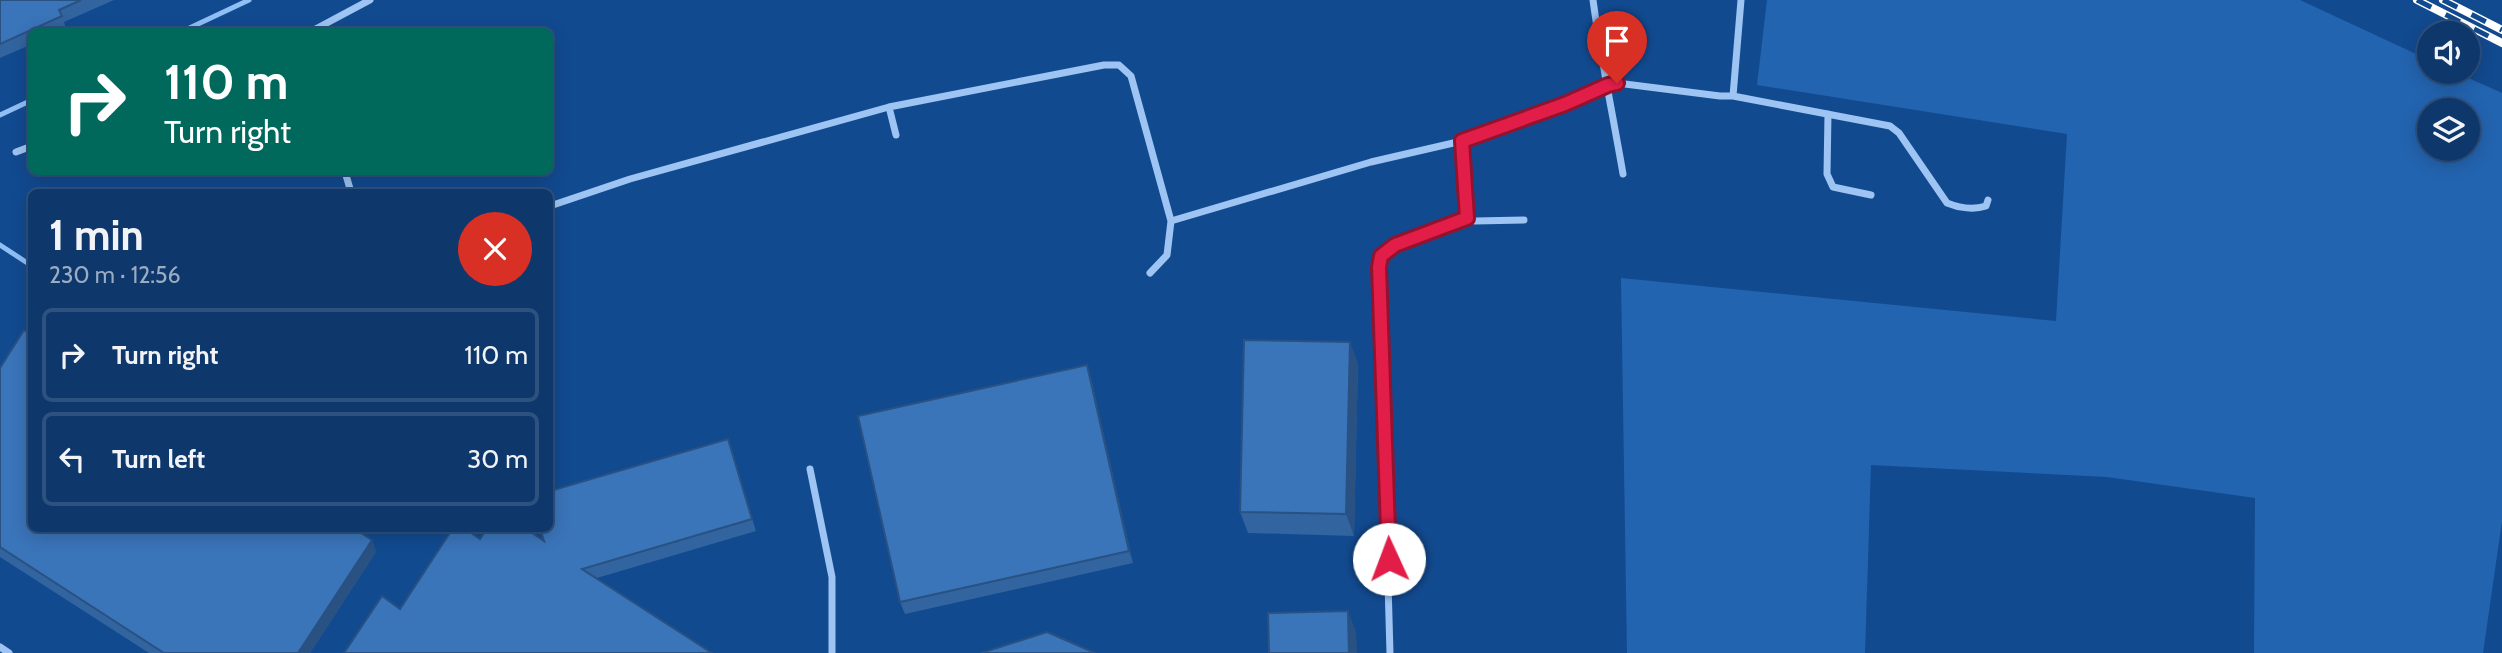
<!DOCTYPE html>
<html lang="en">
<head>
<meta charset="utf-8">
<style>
  :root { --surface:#0e386c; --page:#1c4374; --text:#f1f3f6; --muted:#9bacc2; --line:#2e527f }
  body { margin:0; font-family:Cabin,sans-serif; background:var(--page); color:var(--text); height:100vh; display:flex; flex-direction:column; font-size:26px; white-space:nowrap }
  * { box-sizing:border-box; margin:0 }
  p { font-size:23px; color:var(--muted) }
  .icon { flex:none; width:38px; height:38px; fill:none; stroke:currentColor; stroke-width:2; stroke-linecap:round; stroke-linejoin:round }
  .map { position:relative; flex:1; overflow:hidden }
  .drawer { position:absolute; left:28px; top:189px; width:525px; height:343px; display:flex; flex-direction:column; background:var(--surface); border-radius:10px; box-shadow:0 4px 18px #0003,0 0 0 2px var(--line) }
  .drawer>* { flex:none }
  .top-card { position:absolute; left:28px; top:28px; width:525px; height:147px; border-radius:10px; box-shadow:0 4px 18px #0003,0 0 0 2px var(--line); background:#00695c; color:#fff; overflow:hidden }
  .buttons { position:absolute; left:2417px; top:21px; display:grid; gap:14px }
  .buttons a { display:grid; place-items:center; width:63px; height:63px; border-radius:50%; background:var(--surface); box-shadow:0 4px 18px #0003,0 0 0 2px var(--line); font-size:35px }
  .pin { position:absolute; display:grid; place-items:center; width:60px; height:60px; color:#fff; margin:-72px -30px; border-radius:50% 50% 50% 0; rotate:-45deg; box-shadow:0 0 7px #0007 }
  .pin .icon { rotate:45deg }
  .me { position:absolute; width:77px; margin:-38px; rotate:358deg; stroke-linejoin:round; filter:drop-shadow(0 0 5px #0008) }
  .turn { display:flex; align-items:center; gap:24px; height:147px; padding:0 21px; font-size:32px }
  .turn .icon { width:91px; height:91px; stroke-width:2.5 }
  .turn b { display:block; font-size:49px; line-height:60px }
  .round { display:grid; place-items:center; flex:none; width:74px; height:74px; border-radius:37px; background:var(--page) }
  .summary { display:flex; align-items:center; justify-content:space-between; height:119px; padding:0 21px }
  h1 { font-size:42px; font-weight:700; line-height:52px }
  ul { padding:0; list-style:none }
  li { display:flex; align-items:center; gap:21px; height:94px; margin:0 14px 10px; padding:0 7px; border:4px solid var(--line); border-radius:10px }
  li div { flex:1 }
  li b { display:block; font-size:26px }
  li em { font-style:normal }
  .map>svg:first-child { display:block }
  .green { fill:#2364b0; fill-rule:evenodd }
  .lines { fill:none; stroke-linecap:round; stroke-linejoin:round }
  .stream { stroke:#8fbff5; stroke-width:5 }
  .street { stroke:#9dc4f2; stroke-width:7 }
  .rail-casing { stroke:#fff; stroke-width:8 }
  .rail { stroke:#124a90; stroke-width:5; stroke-dasharray:16; stroke-linecap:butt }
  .wall { fill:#32649f }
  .shaded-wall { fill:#295182 }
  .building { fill:#3a74b9; stroke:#295182; stroke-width:2 }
  .route-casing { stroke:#92132f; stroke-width:18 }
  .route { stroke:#e11d48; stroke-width:12 }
</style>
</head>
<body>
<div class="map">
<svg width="2502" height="653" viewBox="0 0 2502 653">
  <rect width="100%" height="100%" fill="#124a90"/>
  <path class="green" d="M1767 0H2300L2429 60V72H2455L2502 93V521L2483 653H2254L2255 498 2107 477 1871 465 1865 653H1627L1621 278 2056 321 2067 134 1757 85ZM2429 110H2468V149H2429Z"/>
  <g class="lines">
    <path class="stream" d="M181 32 249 0
      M0 115 32 100
      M0 245 32 266"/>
    <path class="street" d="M1593 0C1601 59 1613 116 1623 174
      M310 32 370 0
      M1733 96 1741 0
      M889 107 896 135
      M1828 114 1827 174 1833 187 1871 195
      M1462 141 1467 218
      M16 152 32 146
      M345 172 351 192
      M550 206 630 179 889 107 1104 65H1119L1131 76 1171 221 1167 255 1150 273
      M1171 221 1371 162 1462 141 1565 104 1608 84 1617 83 1720 96H1733L1890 126 1899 133 1947 203C1959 208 1974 210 1986 206L1988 200
      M810 469 832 577V653
      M0 647 9 653
      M1390 653 1379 267 1381 256 1395 245 1467 218 1475 221 1524 220"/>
    <defs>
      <path id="rail" d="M2417 0 2502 43
        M2443 0 2502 30"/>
    </defs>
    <use href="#rail" class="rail-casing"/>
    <use href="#rail" class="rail"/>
  </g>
  <path class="wall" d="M0 0H114L64 22 66 29 60 32H32V44L0 58Z
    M1358 363 1354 536 1248 533 1240 512Z
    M0 368 372 540 376 552 310 653H149L0 557Z
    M1091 378 1133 563 905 614 900 602Z
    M732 451 756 531 597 578 400 609 480 539 544 541Z"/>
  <path class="shaded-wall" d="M1350 342 1358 363 1354 536 1346 514Z
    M1087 365 1091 378 1133 563 1129 551Z
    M728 439 732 451 756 531 752 519Z
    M372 540 376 552 310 653H298Z
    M1348 611 1356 632 1357 653H1349Z"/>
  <path class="building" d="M0 0H81L59 10 62 16 0 44Z
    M24 330 32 335V528H353L372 540 298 653H164L0 547V368Z
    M1244 340 1350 342 1346 514 1240 512Z
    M1087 365 1129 551 900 602 858 416Z
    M728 439 752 519 582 569 712 653H344L382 596 400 609 453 528H464L480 539 487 528H525L544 541 540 528H550V491Z
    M1348 611 1349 653H1269L1268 613Z
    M1047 632 1095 653H981Z"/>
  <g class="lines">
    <defs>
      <path id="route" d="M1389 559 1379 267 1381 256 1395 245 1467 218 1462 141 1565 104 1608 85 1617 83"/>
    </defs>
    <use href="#route" class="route-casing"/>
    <use href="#route" class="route"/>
  </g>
</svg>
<div class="buttons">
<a><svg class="icon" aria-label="sound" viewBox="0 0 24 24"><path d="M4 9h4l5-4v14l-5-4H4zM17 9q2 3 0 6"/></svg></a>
<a><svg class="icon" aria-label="layers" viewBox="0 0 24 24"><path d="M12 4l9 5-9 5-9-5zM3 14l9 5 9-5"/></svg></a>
</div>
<div class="pin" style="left:1617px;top:83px;background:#d93025"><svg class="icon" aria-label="arrive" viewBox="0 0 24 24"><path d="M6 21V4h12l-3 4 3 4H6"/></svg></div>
<svg class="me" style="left:1389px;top:559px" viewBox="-20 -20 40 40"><circle r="19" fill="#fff"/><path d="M0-13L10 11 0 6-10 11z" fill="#e11d48"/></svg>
<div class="top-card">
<div class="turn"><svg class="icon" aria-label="right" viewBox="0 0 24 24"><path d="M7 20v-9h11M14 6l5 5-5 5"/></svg><div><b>110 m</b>Turn right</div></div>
</div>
<section class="drawer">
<div class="summary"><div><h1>1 min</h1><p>230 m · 12:56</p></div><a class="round" style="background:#d93025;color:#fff"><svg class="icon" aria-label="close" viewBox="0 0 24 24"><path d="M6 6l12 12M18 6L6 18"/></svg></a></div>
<ul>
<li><svg class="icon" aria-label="right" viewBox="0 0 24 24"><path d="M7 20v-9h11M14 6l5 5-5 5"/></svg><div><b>Turn right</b></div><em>110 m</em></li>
<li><svg class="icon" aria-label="left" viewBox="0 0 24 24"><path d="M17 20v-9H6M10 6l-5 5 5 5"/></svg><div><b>Turn left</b></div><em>30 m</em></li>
</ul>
</section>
</div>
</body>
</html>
